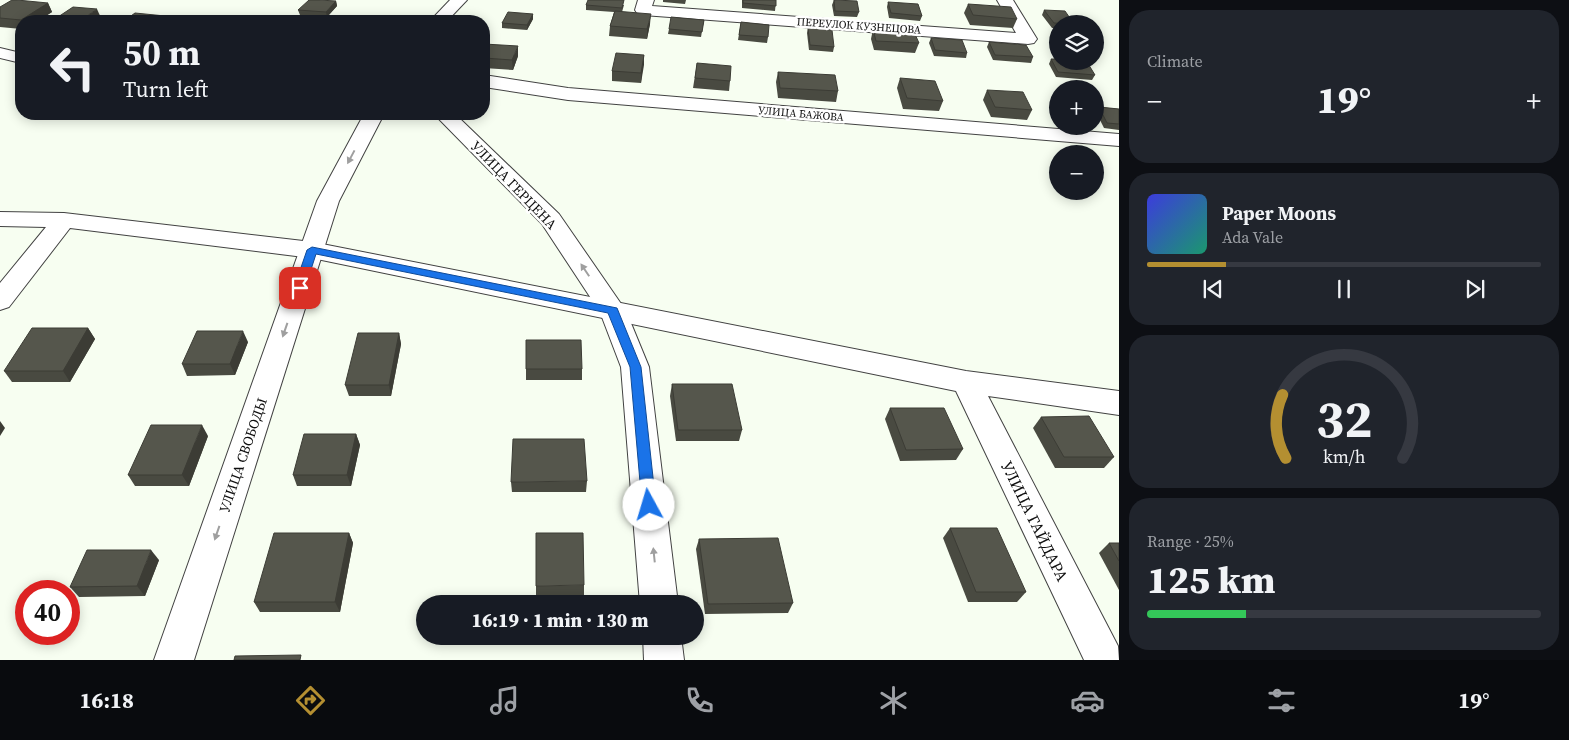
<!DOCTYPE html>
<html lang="en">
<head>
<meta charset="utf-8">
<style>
	body { margin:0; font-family:"Source Serif 4",serif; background:#20242c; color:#f1f3f6; height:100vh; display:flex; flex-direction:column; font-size:19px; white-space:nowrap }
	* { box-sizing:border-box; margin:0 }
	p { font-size:16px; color:#9ea1a6 }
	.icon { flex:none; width:28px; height:28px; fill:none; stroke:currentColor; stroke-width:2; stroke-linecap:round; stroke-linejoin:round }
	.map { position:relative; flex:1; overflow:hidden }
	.side { display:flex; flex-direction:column; gap:10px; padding:10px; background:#0d0f14; width:450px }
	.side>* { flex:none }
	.hud { position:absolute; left:15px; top:15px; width:475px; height:105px; border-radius:20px; box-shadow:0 2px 12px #0003; background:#171b24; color:#f1f3f6; overflow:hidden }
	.controls { position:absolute; left:1049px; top:15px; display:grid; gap:10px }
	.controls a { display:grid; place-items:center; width:55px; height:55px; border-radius:50%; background:#171b24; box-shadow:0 2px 12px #0003; font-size:25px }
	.speed { position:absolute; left:15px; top:580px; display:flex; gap:10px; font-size:25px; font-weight:700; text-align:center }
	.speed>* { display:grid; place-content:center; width:65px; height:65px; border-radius:50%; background:#171b24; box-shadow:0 2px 12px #0003; line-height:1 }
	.speed .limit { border:8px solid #d22; background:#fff; color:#111 }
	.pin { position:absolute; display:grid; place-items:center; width:42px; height:42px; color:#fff; margin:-21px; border-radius:10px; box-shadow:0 2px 8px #0006 }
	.me { position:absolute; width:55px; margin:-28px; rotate:354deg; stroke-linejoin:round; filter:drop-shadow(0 0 4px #0008) }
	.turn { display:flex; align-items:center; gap:18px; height:105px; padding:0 25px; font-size:22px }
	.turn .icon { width:65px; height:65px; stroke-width:2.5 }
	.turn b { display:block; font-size:35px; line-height:42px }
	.big { font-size:38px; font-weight:800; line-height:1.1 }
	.side .tile { flex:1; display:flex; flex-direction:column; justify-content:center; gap:8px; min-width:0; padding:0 18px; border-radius:20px; background:#20242c }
	.side .dial { align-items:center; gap:0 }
	.dial svg { height:130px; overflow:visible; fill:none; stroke:#363941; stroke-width:7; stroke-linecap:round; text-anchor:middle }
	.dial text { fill:#f1f3f6; stroke:none }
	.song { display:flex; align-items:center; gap:15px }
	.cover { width:60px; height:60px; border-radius:8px; background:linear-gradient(135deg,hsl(240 70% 55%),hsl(160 70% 35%)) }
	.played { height:5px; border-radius:2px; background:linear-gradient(90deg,#b48f31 20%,#363941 20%) }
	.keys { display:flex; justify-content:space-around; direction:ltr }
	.heat { display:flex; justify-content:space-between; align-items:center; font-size:28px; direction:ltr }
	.charge { height:8px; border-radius:4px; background:linear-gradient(90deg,#34c759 25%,#363941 0) }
	.trip { position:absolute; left:416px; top:595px; width:288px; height:50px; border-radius:25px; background:#171b24; box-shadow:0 2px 12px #0003; font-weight:800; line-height:50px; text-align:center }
	.tabs { display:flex; height:80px; justify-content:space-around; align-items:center; background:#090b0e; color:#9ea1a6 }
	.tabs .icon { width:35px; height:35px }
	.tabs .current { color:#b48f31 }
	.tabs b { font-size:22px; color:#f1f3f6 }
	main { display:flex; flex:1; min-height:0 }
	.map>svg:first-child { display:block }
</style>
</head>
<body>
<main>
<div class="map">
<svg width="1119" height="660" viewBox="0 0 1119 660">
	<rect width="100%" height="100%" fill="#f7fef1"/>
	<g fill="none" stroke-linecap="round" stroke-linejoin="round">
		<defs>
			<g id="minor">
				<polygon points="638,0 654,0 652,6 1016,33 997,0 1013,0 1037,39 1034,43 1028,44 643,15 637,13 635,10"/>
				<polygon points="0,48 21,53 21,63 0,58"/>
				<polygon points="484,75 568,88 1119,134 1119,146 568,100 484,87"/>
				<polygon points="0,212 64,213 312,242 966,371 1119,391 1119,415 988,396 1118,646 1119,660 1084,660 956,391 312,258 70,228 9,307 0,310 0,283 46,227 0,226"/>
			</g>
			<g id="tertiary">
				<polygon points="450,0 467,0 447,21 430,21"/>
				<polygon points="364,114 384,114 339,201 194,660 154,660 317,201"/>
				<polygon points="434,114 455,114 559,214 626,311 649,367 678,604 640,604 621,367 600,312 542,224"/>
				<polygon points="643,636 681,636 684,660 644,660"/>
			</g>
		</defs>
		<!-- minor casing -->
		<use href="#minor" stroke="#424242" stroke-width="2"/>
		<!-- tertiary casing -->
		<use href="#tertiary" stroke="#424242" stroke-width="2"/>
		<!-- minor -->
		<use href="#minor" fill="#fff" fill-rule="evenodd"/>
		<!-- tertiary -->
		<use href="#tertiary" fill="#fff" fill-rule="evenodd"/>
	</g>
	<!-- wall -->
	<g fill="#494a41">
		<polygon points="663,0 686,0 685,4 663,2"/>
		<polygon points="742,0 776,0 775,11 742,8"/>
		<polygon points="834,0 859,12 857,17 834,16 832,5"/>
		<polygon points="336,1 337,6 327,17 300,15 298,10"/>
		<polygon points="888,2 922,16 920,21 889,18 887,7"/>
		<polygon points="48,3 52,12 38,21 21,21 21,29 0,27 0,7"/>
		<polygon points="968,4 1017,19 1013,28 970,25 964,13"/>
		<polygon points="586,5 624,5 622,12 650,24 647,39 609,36 610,26 614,12 586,10"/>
		<polygon points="1044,10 1074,24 1058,24 1058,28 1052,28 1042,15"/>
		<polygon points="533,14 533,19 527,30 502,28 502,23"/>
		<polygon points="704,20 701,37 668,34 669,29"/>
		<polygon points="741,22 768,37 767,43 738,40"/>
		<polygon points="808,28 834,47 833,52 809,50 807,33"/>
		<polygon points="873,29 919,43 915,53 874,50 871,39"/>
		<polygon points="931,38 967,53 966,58 934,56 929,43"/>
		<polygon points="989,42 1033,57 1031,63 993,60 987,47"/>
		<polygon points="484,44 518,56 513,70 484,68"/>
		<polygon points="644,55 641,83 612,81 612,71"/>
		<polygon points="1051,59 1095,75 1092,80 1056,77 1049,64"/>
		<polygon points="697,63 730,81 729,91 693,88"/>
		<polygon points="778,72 838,91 836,102 778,98 776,82"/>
		<polygon points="900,78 943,101 939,111 903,109 897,88"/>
		<polygon points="987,90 1032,110 1027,120 991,117 983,100"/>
		<polygon points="1099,107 1119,109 1119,130 1104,128 1096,112"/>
		<polygon points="88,328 95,339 70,382 12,382 4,371"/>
		<polygon points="399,333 401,344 391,396 349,396 345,385"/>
		<polygon points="248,342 235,375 187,376 182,364"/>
		<rect x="526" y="369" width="56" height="11"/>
		<polygon points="672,384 742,430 739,441 676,441 670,396"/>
		<polygon points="890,408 963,449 956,460 900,461 885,419"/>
		<polygon points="1041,417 1114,457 1104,468 1055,468 1033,428"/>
		<polygon points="356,434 360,445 351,486 297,486 293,475"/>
		<polygon points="208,436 189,486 135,486 128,475"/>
		<polygon points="587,481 586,492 512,492 511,482"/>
		<polygon points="950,528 1026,592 1017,602 968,602 943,538"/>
		<polygon points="349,533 353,543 340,612 260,612 254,602"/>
		<polygon points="699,539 793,603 788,613 705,614 696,549"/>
		<polygon points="1109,543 1119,543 1119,590 1099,553"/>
		<polygon points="159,560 145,596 79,597 70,587"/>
		<polygon points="584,585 584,595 536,596 536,586"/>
	</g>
	<!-- shaded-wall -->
	<g fill="#3c3c35">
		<polygon points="336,1 337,6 327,17 326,12"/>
		<polygon points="48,3 52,12 38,21 21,21 21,20"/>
		<polygon points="97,9 101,18 97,21 80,21"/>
		<polygon points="533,14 533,19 527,30 527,25"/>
		<polygon points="651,14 650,24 647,39 647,29"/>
		<polygon points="165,16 167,21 158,21"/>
		<polygon points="518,46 518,56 513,70 512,60"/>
		<polygon points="644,55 644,65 641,83 641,73"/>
		<polygon points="88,328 95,339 70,382 63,371"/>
		<polygon points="243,331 248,342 235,375 230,364"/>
		<polygon points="399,333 401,344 391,396 389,385"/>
		<polygon points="0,421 5,428 0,436"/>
		<polygon points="202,425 208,436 189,486 182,475"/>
		<polygon points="356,434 360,445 351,486 347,475"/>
		<polygon points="349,533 353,543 340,612 335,602"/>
		<polygon points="151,550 159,560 145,596 137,586"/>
	</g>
	<!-- building -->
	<g fill="#55564c" stroke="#3c3c35">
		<polygon points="12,0 17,0 48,3 21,20 0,18 0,7"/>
		<polygon points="309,0 319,0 336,1 326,12 298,10"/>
		<polygon points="588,0 624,0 622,8 586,5"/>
		<polygon points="743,0 776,0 776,6 743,3"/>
		<polygon points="834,0 857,1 859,12 835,11"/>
		<polygon points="888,2 918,4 922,16 891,13"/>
		<polygon points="968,4 1011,7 1017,19 973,15"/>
		<polygon points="73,7 97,9 80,21 52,21"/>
		<polygon points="1044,10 1065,11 1074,24 1054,23"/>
		<polygon points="615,11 651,14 647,29 610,26"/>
		<polygon points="508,12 533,14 527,25 502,23"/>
		<polygon points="135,13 165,16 158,21 124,21"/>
		<polygon points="671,17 704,20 702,32 669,29"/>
		<polygon points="741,22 769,25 768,37 739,35"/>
		<polygon points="808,28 832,30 834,47 810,45"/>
		<polygon points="873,29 914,32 919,43 876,41"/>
		<polygon points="931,38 962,40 967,53 935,50"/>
		<polygon points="989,42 1026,45 1033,57 995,55"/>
		<polygon points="484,44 518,46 512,60 484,58"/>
		<polygon points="616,53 644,55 641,73 612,71"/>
		<polygon points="1051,59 1058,59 1058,61 1087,62 1095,75 1058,72"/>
		<polygon points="697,63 731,66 730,81 695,78"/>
		<polygon points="778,72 835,75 838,91 780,88"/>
		<polygon points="900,78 935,81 943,101 907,98"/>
		<polygon points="987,90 1023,92 1032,110 995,107"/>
		<polygon points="1099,107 1119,109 1119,124 1107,123"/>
		<polygon points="32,328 88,328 63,371 4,371"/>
		<polygon points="197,331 243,331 230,364 182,364"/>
		<polygon points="358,333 399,333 389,385 345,385"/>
		<polygon points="526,340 581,340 582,369 526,369"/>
		<polygon points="672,384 732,384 742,430 678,430"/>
		<polygon points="890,408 944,408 963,449 906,450"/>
		<polygon points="1089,416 1114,457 1064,457 1041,417"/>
		<polygon points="151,425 202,425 182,475 128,475"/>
		<polygon points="304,434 356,434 347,475 293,475"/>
		<polygon points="513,439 584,439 587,481 511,482"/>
		<polygon points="950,528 997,528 1026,592 976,592"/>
		<polygon points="274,533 349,533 335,602 254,602"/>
		<polygon points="536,533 583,533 584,585 536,586"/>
		<polygon points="778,538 793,603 708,604 699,539"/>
		<polygon points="1109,543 1119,543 1119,561"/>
		<polygon points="87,550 151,550 137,586 70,587"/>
		<polygon points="301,655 300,660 234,660 235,656"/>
	</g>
	<!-- one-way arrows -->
	<defs><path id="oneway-solid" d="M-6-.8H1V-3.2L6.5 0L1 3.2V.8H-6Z" transform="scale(1.25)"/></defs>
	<g fill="#9f9f9f">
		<use href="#oneway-solid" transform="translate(351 157) rotate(118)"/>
		<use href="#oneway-solid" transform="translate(585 270) rotate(-124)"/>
		<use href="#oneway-solid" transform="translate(285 330) rotate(109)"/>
		<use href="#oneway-solid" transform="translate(217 533) rotate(109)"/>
		<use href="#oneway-solid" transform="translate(654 555) rotate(-96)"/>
	</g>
	<!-- route -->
	<polygon fill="#1a73e8" stroke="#114b97" points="312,247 617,308 641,367 656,505 654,509 649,511 644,509 642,505 630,367 608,313 316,254 305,288 300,291 296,290 294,288 307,250"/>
	<g text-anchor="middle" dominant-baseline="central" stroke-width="5" stroke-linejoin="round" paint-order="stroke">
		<!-- far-street labels -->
		<g font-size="11" fill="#0f0f0f" stroke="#fff">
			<text transform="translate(859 26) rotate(4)">ПЕРЕУЛОК КУЗНЕЦОВА</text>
			<text transform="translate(801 114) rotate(5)">УЛИЦА БАЖОВА</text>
		</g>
		<!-- street labels -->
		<g font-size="14" fill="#0f0f0f" stroke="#fff">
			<text transform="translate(514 185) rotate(46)">УЛИЦА ГЕРЦЕНА</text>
			<text transform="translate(243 455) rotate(-71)">УЛИЦА СВОБОДЫ</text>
		</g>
		<!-- near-street labels -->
		<g font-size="16" fill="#0f0f0f" stroke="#fff">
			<text transform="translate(1035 521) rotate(64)">УЛИЦА ГАЙДАРА</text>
		</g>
	</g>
</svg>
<div class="controls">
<a><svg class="icon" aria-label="layers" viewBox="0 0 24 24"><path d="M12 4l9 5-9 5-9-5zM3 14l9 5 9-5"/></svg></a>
<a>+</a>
<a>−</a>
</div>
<div class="speed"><div class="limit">40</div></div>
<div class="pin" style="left:300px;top:288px;background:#d93025"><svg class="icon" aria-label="arrive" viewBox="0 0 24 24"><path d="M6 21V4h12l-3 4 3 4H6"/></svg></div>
<svg class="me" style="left:649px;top:505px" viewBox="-20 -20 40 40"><circle r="19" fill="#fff"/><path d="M0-13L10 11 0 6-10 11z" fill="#1a73e8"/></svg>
<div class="trip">16:19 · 1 min · 130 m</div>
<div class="hud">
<div class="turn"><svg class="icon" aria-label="left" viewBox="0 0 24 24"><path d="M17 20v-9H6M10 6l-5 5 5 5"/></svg><div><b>50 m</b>Turn left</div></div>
</div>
</div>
<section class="side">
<div class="tile"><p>Climate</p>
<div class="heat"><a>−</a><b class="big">19°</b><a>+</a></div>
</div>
<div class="tile">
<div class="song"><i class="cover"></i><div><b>Paper Moons</b><p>Ada Vale</p></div></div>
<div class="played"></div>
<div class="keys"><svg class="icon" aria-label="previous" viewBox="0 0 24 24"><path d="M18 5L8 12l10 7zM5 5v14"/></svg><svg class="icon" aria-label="pause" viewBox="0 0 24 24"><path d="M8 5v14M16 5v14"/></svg><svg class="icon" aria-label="next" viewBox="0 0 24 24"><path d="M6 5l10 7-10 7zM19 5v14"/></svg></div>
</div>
<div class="tile dial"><svg viewBox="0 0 100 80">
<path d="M14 69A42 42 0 1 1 86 69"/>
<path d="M14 69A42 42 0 0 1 12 30" stroke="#b48f31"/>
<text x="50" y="56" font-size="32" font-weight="700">32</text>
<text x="50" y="72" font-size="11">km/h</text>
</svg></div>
<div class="tile"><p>Range · 25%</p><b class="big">125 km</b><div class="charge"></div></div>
</section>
</main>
<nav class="tabs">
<b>16:18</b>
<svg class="icon current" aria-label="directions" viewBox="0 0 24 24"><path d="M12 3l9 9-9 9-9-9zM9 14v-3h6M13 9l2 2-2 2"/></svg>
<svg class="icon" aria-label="music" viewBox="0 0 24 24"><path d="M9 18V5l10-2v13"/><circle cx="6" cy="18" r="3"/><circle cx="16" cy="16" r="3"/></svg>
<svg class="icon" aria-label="phone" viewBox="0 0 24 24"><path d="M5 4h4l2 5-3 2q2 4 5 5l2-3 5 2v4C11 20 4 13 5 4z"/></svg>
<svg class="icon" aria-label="climate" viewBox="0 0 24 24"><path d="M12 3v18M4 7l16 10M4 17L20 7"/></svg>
<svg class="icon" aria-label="car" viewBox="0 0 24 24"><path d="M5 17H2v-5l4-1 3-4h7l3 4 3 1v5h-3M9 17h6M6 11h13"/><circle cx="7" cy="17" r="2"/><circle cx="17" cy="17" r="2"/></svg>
<svg class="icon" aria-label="filters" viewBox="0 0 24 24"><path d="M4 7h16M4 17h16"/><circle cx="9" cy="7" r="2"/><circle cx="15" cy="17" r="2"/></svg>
<b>19°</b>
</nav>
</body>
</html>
